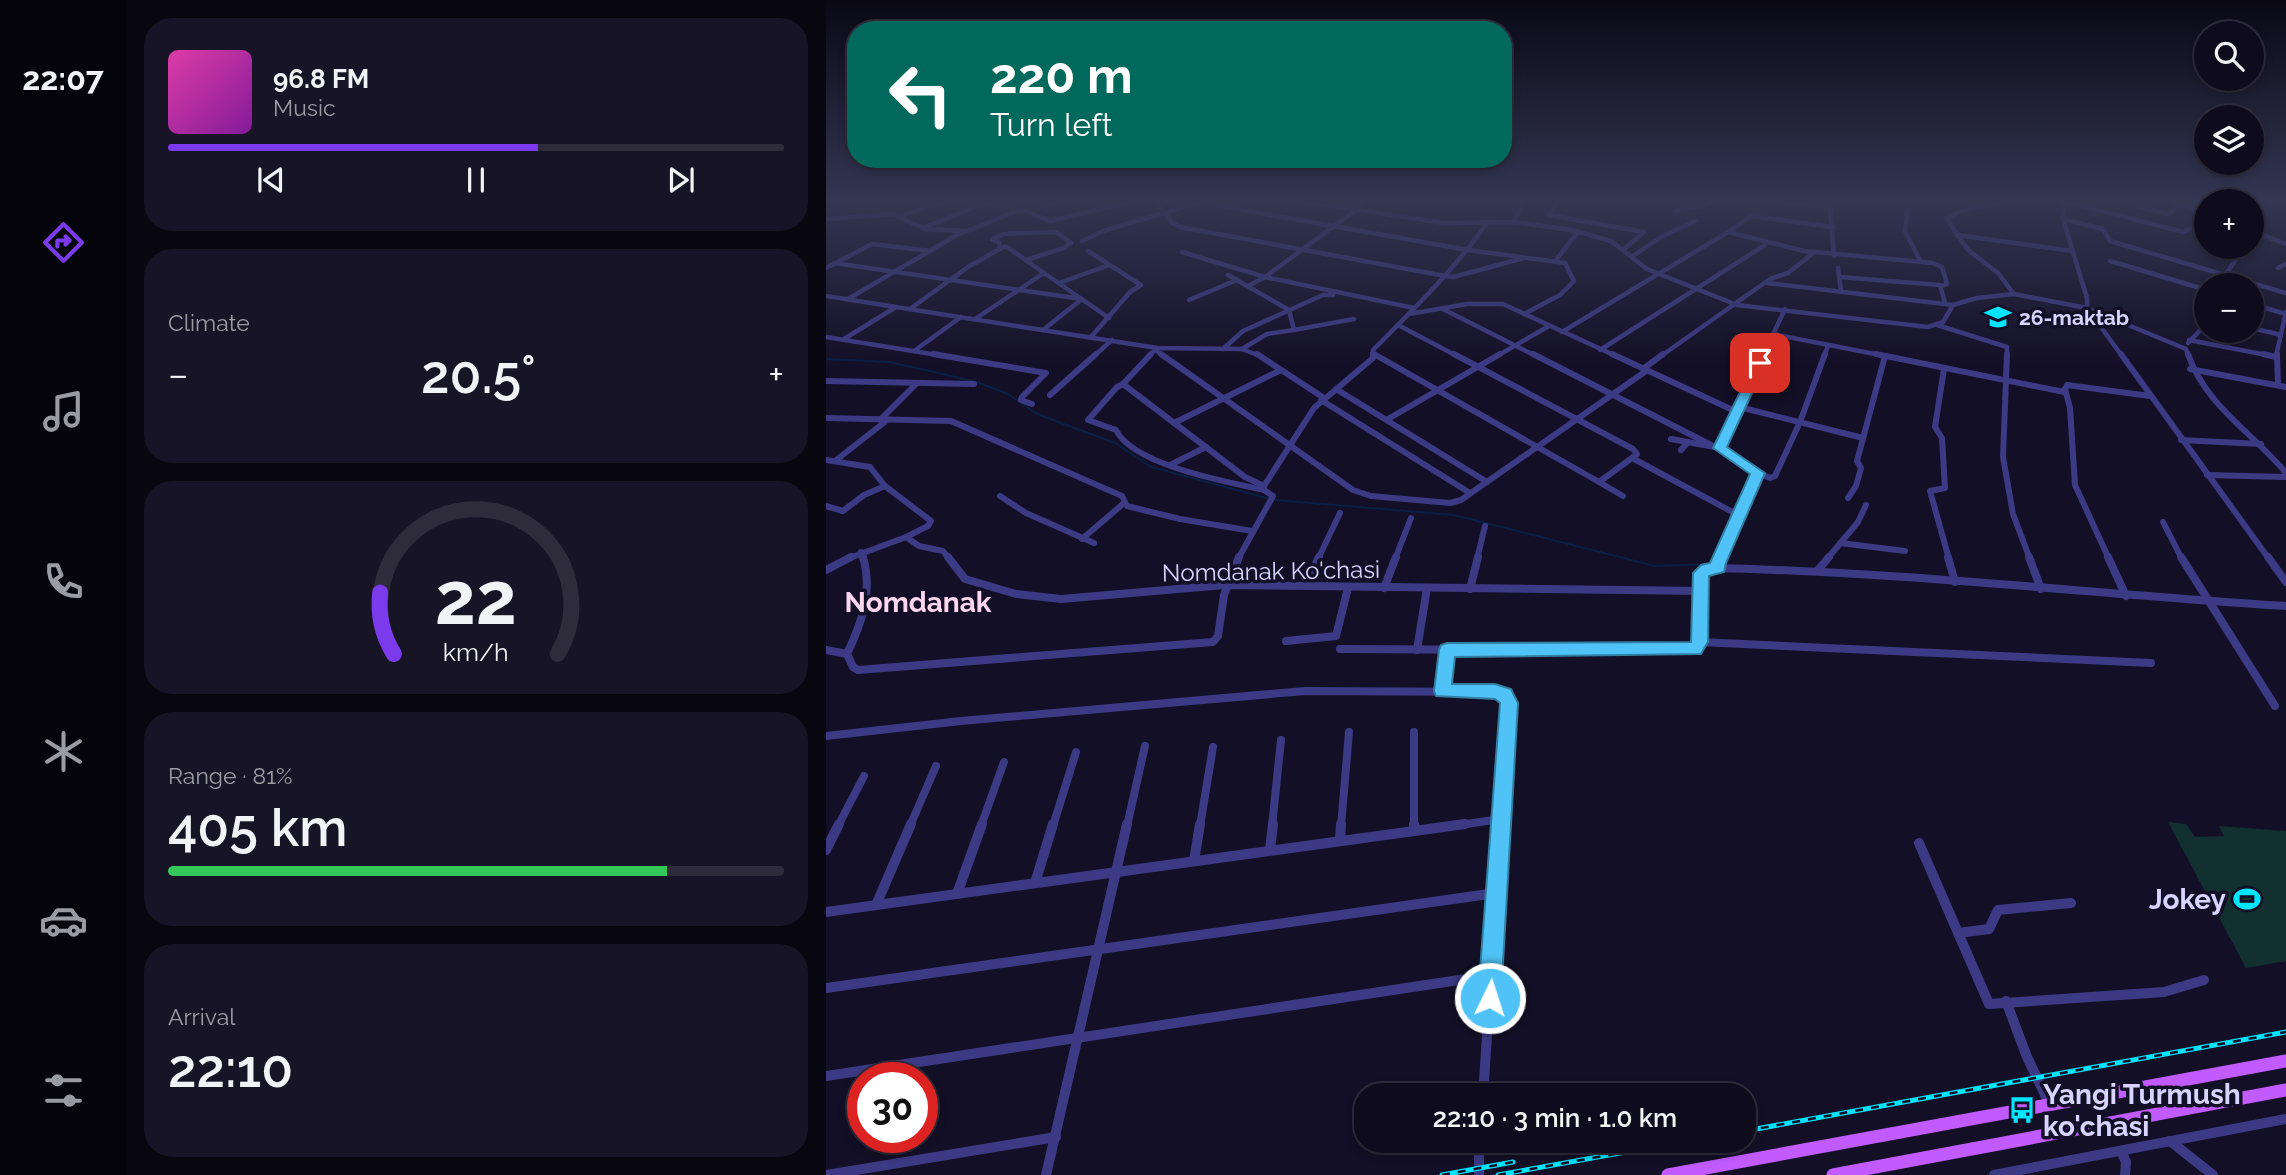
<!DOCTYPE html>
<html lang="en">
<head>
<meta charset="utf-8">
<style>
	body { margin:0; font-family:Raleway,sans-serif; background:#171425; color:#f1f3f6; height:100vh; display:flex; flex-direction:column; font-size:26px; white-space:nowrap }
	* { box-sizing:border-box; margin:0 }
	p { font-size:23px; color:#9b9ba3 }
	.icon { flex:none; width:38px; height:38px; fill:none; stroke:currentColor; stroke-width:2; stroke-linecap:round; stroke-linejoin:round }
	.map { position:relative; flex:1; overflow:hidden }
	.details { display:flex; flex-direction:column; gap:18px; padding:18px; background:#08060f; width:700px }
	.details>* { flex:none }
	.top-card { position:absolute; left:21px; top:21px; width:665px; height:147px; border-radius:28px; box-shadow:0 4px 10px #0003,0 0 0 2px #2e2b3b; background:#00695c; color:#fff; overflow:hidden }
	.fabs { position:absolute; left:1368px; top:21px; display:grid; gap:14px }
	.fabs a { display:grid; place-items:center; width:70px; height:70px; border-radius:50%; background:#0e0b1c; box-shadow:0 4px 10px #0003,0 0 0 2px #2e2b3b; font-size:35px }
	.speed { position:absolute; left:21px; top:1062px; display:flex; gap:14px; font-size:35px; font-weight:700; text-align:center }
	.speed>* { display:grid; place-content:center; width:91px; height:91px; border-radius:50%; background:#0e0b1c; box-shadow:0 4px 10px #0003,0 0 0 2px #2e2b3b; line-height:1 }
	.speed .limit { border:10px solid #d22; background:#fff; color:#111 }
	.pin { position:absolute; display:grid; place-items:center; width:60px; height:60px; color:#fff; margin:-30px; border-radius:14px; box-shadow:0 4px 10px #0006 }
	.me { position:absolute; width:77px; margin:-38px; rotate:4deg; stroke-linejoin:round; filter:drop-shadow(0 0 5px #0008) }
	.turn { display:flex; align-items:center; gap:24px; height:147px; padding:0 28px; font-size:32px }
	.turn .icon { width:91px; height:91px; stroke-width:2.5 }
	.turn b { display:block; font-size:49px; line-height:60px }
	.big { font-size:52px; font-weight:600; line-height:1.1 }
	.details .card { flex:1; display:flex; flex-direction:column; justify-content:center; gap:10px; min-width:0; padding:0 24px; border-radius:28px; background:#171425 }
	.details .dial { align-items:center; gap:0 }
	.dial svg { height:182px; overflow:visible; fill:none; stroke:#2e2b3b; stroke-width:7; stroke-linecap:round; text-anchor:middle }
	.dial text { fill:#f1f3f6; stroke:none }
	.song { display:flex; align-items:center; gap:21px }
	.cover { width:84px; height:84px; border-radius:10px; background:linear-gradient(135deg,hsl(320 70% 55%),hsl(290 70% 35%)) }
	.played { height:7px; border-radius:4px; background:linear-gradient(90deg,#7c3aed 60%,#2e2b3b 60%) }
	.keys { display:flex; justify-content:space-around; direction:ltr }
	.heat { display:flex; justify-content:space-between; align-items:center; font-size:38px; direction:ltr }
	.charge { height:10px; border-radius:5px; background:linear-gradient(90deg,#34c759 81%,#2e2b3b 0) }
	.trip { position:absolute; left:528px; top:1083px; width:402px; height:70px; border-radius:28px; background:#0e0b1c; box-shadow:0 4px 10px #0003,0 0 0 2px #2e2b3b; font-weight:600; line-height:70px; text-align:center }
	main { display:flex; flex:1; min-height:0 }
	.tab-bar { display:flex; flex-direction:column; width:126px; justify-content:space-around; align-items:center; background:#06040b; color:#9b9ba3 }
	.tab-bar .icon { width:49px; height:49px }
	.tab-bar .active { color:#7c3aed }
	.tab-bar b { font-size:32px; color:#f1f3f6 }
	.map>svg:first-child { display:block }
</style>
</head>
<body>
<main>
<nav class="tab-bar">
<b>22:07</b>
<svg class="icon active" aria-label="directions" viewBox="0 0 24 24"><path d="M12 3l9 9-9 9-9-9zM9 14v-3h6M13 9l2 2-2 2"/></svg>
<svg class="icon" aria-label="music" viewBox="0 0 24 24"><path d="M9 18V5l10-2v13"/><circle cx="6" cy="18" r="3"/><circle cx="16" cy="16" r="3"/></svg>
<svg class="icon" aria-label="phone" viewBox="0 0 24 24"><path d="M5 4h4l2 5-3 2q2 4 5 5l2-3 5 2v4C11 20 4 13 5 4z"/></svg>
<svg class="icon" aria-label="climate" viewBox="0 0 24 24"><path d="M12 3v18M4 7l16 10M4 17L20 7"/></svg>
<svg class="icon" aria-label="car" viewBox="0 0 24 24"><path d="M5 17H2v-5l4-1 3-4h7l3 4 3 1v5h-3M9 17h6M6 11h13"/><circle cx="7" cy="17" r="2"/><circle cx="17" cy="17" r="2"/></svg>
<svg class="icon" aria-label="filters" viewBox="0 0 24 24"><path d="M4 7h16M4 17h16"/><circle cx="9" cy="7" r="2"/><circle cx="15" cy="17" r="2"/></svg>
</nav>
<section class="details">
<div class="card">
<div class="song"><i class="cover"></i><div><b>96.8 FM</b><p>Music</p></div></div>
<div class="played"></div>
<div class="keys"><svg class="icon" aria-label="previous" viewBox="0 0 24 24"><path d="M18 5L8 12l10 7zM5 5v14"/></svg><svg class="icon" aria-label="pause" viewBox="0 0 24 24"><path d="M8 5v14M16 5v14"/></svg><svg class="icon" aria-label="next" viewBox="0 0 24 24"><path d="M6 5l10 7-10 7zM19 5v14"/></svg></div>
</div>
<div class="card"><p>Climate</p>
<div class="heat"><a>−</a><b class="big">20.5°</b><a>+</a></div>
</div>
<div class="card dial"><svg viewBox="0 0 100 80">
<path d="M14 69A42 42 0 1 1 86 69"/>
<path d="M14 69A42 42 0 0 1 8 42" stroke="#7c3aed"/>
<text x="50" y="56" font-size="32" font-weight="700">22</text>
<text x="50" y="72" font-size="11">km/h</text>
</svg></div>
<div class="card"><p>Range · 81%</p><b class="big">405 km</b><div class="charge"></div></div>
<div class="card"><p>Arrival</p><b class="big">22:10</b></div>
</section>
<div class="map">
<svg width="1460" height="1175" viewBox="0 0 1460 1175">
	<rect width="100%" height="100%" fill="#130f26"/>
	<!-- green -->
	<polygon fill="#12302f" points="1342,822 1360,824 1369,837 1398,836 1393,826 1460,831 1460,961 1420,968"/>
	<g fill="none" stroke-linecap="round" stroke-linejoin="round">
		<!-- stream -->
		<g stroke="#0a1f44" stroke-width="2">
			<polyline points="0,359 64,362 151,382 182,394 211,414 289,443 325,467 444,499"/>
			<polyline points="449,500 628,515 829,566 885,564"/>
		</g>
		<!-- minor-far3 -->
		<g stroke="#3d3a85" stroke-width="4.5">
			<polyline points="152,201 197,210 224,221 309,201"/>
			<polyline points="330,201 346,223 354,227 619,276 627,277 698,258"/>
			<polyline points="388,201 394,206 642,250 739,263 748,281 734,295 698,314"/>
			<polyline points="475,201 618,223 688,222 746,230 785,241 821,269 911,305 1102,327 1117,322 1127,305 1151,298 1188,294 1261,308 1360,349 1362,356"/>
			<polyline points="632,201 639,201"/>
			<polyline points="733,201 723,215 818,232 798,249"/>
			<polyline points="956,201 1004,207 1008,256"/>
			<polyline points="1177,201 1134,211 1121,219 1142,250 1172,273 1188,294"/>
			<polyline points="1237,201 1237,219 1261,298 1261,308 1296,356"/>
			<polyline points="1237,201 1357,232 1381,222"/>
			<polyline points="1346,201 1381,215"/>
			<polyline points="214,206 235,201"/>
			<polyline points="1312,207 1343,214 1357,201"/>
			<polyline points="1082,210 1079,231 1095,262"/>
			<polyline points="849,211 880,205 886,201"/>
			<polyline points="73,217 117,201"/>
			<polyline points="0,219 67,214 97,228 164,201"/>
			<polyline points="1237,219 1277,229 1284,241 1460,293"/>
			<polyline points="688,222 698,201"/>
			<polyline points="1007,227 925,216 902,232 978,251 1107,263 1116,267 1121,284 1116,286"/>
			<polyline points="98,229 138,231"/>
			<polyline points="1426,231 1460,244"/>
			<polyline points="1131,235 1246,251"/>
			<polyline points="256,241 277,231 378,201"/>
			<polyline points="1426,242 1439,236"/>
			<polyline points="174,248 173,243 166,239 178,234 230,232 245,243 238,248 200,260"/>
			<polyline points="262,251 315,285 304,292 265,337"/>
			<polyline points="356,252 439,277 588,308"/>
			<polyline points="1406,253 1417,247"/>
			<polyline points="807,256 835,237 869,221"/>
			<polyline points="730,260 752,232"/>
			<polyline points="1284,261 1381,290"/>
			<polyline points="8,263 256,299 217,330"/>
			<polyline points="0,268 46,244 104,251"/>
			<polyline points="1012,268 1015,291"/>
			<polyline points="1452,268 1460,264"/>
			<polyline points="218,273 283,318"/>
			<polyline points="402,275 463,310 468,330 528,319"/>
			<polyline points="1013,277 1114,285 1119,303"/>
			<polyline points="233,283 283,265"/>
			<polyline points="941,283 1127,305"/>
			<polyline points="1393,285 1412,256"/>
			<polyline points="422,286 439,277 542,201"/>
			<polyline points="0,296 331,348 416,349 434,356"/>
			<polyline points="22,299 131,235 191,211"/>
			<polyline points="363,300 411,280"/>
			<polyline points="1426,304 1460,314"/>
			<polyline points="84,309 142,267 177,247 181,247 218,273 149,319"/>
			<polyline points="617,309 710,356"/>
			<polyline points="583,314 641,304 677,304 790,356"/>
			<polyline points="572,325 631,356"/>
			<polyline points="1111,325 1181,347 1181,356"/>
			<polyline points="1426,328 1455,335"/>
			<polyline points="736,332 902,232"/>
			<polyline points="947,334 1059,356"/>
			<polyline points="0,337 118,356"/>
			<polyline points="18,339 70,307"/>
			<polyline points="1363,340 1446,356"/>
			<polyline points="1362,343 1381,323"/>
			<polyline points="397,349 417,331 497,295 507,295"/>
			<polyline points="416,349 441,334 468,330"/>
			<polyline points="329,350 338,356"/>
			<polyline points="774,350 939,245"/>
			<polyline points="88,351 135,317"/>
			<polyline points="547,354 551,356"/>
			<polyline points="268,356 286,340"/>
			<polyline points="323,356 331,348"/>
			<path d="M547,356V350C588,309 628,270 661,223"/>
			<polyline points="671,356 723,326"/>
			<polyline points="835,356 944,279 962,273 986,254"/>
			<polyline points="937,356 959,309"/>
			<polyline points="998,356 1002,346"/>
			<polyline points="1450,356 1460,312"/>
		</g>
		<!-- minor-far2 -->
		<g stroke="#3d3a85" stroke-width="6">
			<polyline points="107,354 220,373 196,397 195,400 206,404"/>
			<polyline points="325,354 297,384 419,477 438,486"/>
			<polyline points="335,354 527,490 545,496 624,503 635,500 820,371"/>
			<polyline points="431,354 498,398"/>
			<polyline points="548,354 773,482 806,458"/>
			<polyline points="628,354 807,449 811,454 806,458 912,515"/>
			<polyline points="707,354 889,447"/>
			<polyline points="786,354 911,412"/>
			<polyline points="1050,354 1238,392 1241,385 1324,396"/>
			<polyline points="1181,354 1177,457 1187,514 1204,559"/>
			<polyline points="1295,354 1443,559"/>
			<path d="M1362,354C1379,405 1427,433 1460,473"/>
			<polyline points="1437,354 1450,357"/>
			<polyline points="1451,354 1452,385"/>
			<polyline points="817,369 837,354"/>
			<polyline points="1118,369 1109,427 1116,438 1119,488 1104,491 1123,559"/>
			<polyline points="1364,369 1460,387"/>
			<polyline points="0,381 148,384"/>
			<path d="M297,384L291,387L262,420L290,430C307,465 401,482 438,490"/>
			<polyline points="510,389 661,482"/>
			<polyline points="1239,389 1244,408 1249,485 1283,559"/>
			<polyline points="224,395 270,354"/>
			<polyline points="495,400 644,493"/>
			<polyline points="913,407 1037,438"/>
			<polyline points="0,418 125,421 296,496 301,506 354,519 426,531"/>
			<polyline points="562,419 674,354"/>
			<polyline points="54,420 91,383"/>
			<polyline points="348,423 455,370"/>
			<polyline points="845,439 894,448 938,354"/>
			<polyline points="1355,440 1435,444"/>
			<polyline points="855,450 862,442"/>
			<polyline points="0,460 44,467 59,486 105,521 102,526 80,537"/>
			<polyline points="9,461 60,421"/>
			<polyline points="344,465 380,447"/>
			<polyline points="932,473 944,478 949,476 974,422 999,354"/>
			<polyline points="1381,475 1460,477"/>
			<polyline points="773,482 797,496"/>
			<polyline points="174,496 200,513 268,543"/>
			<polyline points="1022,498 1030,486 1035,468 1031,461 1059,356"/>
			<polyline points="0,506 17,511 38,495 59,486"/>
			<polyline points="1337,522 1356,559"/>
			<polyline points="256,539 298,503"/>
			<polyline points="1014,543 1079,551"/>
			<polyline points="35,552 37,559"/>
			<polyline points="21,559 80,537 93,546 117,551 123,559"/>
			<polyline points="412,559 447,496 438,490 438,486 488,408 547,358 547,354"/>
			<polyline points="492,559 514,513"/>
			<polyline points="569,559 585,518"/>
			<polyline points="651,559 659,526"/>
			<polyline points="894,559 932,473 894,448"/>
			<polyline points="1001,559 1032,522 1040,505"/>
		</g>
		<!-- minor-far1 -->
		<g stroke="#3d3a85" stroke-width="8">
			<path d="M37,557C47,592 36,622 21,654L27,667L32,670L387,642L392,636L398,595L413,557"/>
			<polyline points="122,557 139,579 190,594 235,599 399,585 876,591"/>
			<polyline points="1122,557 1129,582"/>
			<polyline points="1203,557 1215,589"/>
			<polyline points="1282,557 1300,596"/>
			<polyline points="1355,557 1449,706"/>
			<polyline points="1442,557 1460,582"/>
			<polyline points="893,568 894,557"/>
			<polyline points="0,570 25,557"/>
			<polyline points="992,570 1003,557"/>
			<polyline points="480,585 493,557"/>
			<polyline points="558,588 570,557"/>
			<polyline points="644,589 652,557"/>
			<polyline points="460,641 510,636 522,588"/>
			<polyline points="874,642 1325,663"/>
			<path d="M514,649L865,651L874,642L875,573L886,568C1078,572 1269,594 1460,606"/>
			<polyline points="0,650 21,654"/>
			<polyline points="591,650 601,588"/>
			<polyline points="617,691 621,650"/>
			<polyline points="588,732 588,826"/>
			<polyline points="0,736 135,721 479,691 669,692 679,695 683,703 675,826"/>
			<polyline points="12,826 38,776"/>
			<polyline points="84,826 110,766"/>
			<polyline points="155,826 178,762"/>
			<polyline points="227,826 250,752"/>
			<polyline points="301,826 319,746"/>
			<polyline points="374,826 387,747"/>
			<polyline points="446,826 455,740"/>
			<polyline points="515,826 523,732"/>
			<polyline points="626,826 675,819"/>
		</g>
		<!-- minor -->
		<g stroke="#3d3a85" stroke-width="10">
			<polyline points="588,824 588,830"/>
			<polyline points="514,840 515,824"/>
			<polyline points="1093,843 1163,1004 1338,992 1378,980"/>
			<polyline points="0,850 13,824"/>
			<polyline points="444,850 447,824"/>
			<polyline points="368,861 374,824"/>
			<polyline points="209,883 227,824"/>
			<polyline points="131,894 156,824"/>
			<polyline points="50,905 85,824"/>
			<polyline points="0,912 639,824"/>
			<polyline points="1132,933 1163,929 1172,910 1245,903"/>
			<polyline points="0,988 670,893"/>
			<polyline points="1180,1001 1201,1057 1224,1105"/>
			<polyline points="0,1076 666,975"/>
			<polyline points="657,1096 675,824"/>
			<polyline points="653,1141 653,1175"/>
			<polyline points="1344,1141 1387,1175"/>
			<polyline points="1295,1151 1300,1162 1299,1175"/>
			<polyline points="0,1175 230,1137"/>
			<polyline points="220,1175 301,824"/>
			<polyline points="1168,1175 1460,1119"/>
		</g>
		<!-- major -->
		<g stroke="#c25bff" stroke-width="13">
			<polyline points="842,1175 1460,1061"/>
			<polyline points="1007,1175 1460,1090"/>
		</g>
		<defs>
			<g id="rail">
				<polyline points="919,1131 1460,1032"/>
				<polyline points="616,1175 687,1162"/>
				<polyline points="672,1175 861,1141"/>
			</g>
		</defs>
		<!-- rail casing -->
		<use href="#rail" stroke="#00e5ff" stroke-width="5"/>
		<!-- rail -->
		<use href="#rail" stroke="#130f26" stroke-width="2.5" stroke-dasharray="8" stroke-linecap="butt"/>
	</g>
	<!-- sky -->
	<linearGradient id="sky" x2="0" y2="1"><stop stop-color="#0a0815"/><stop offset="0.55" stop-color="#333752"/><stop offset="1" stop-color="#333752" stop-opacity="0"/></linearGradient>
	<rect width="1460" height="365" fill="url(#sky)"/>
	<!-- route -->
	<polygon fill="#4fc3f7" stroke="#337fa1" stroke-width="2" points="929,361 940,363 901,447 939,473 900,563 898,572 883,576 882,642 875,654 629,657 626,684 669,684 685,689 692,703 675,998 672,1006 664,1010 656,1006 652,998 674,703 669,699 610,696 608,691 613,650 615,645 621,643 865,642 867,573 875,565 884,563 924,474 887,448"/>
	<!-- icons -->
	<defs>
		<symbol id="school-bare" viewBox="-9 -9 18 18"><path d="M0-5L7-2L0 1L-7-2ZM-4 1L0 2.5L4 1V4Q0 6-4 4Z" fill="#00e5ff" stroke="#130f26" stroke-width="2.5" paint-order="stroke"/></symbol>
		<symbol id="stadium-bare" viewBox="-9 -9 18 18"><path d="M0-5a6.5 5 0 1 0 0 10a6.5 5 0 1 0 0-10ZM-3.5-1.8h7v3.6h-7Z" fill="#00e5ff" stroke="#130f26" stroke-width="2.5" paint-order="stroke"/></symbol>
		<symbol id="bus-bare" viewBox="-9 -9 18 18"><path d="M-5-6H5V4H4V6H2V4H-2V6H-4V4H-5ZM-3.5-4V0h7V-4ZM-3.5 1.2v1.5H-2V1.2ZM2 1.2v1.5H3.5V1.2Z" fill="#00e5ff" stroke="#130f26" stroke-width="2.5" paint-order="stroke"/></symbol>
	</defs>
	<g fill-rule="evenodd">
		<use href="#school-bare" x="1153" y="298" width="38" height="38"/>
		<use href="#stadium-bare" x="1402" y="880" width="38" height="38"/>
		<use href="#bus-bare" x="1177" y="1091" width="38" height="38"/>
	</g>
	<g text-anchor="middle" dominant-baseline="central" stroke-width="7" stroke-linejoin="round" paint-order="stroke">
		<!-- far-poi labels -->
		<g font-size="21" font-weight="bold" fill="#d9d4ff" stroke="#130f26" text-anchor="start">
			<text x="1193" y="317">26-maktab</text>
		</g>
		<!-- street labels -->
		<g font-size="24" fill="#d9d4ff" stroke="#130f26">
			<text transform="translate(445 571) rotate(-1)">Nomdanak Ko'chasi</text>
		</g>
		<!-- quarter labels -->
		<g font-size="28" font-weight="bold" fill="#ffd6f0" stroke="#130f26">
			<text x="92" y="602">Nomdanak</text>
		</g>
		<!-- near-poi labels -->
		<g font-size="28" font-weight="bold" fill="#d9d4ff" stroke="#130f26" text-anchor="end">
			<text x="1400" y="899">Jokey</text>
			<text x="1217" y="1094" text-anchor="start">Yangi Turmush<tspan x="1217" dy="32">ko'chasi</tspan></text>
		</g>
	</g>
</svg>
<div class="fabs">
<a><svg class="icon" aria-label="search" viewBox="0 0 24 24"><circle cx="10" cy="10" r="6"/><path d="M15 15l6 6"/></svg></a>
<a><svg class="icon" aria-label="layers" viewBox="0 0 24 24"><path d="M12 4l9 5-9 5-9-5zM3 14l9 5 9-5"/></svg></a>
<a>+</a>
<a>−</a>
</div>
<div class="speed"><div class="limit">30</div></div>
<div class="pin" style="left:934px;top:363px;background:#d93025"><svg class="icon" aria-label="arrive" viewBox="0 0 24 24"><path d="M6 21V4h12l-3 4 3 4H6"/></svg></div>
<svg class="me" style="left:664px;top:998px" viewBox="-20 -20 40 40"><circle r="17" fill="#4fc3f7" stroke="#fff" stroke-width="3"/><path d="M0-11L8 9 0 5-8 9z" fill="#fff"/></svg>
<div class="trip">22:10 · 3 min · 1.0 km</div>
<div class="top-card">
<div class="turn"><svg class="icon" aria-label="left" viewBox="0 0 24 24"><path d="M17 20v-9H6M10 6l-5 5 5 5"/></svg><div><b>220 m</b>Turn left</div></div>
</div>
</div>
</main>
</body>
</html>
